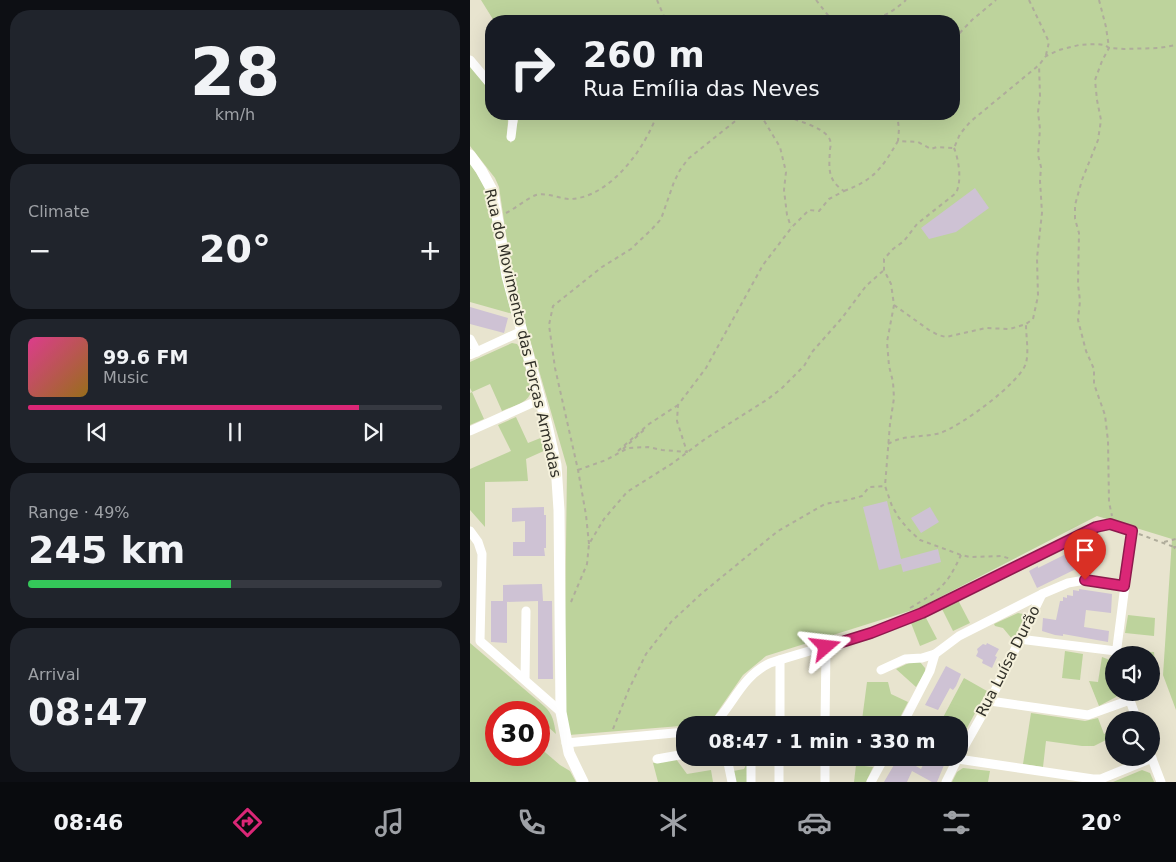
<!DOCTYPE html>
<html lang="en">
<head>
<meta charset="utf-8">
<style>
	body { margin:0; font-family:"DejaVu Sans",sans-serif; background:#20242c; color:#f1f3f6; height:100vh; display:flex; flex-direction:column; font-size:19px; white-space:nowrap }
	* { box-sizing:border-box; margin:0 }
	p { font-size:16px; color:#9ea1a6 }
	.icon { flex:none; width:28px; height:28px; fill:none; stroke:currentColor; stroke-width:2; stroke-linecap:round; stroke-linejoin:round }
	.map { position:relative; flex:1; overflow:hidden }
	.drawer { display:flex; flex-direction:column; gap:10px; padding:10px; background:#0d0f14; width:470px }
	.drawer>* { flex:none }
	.guide { position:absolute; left:15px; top:15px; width:475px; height:105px; border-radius:20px; box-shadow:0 5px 20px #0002; background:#171b24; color:#f1f3f6; overflow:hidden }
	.buttons { position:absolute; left:635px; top:646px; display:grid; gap:10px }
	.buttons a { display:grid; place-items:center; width:55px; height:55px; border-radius:50%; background:#171b24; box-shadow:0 5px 20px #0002; font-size:25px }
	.speed { position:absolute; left:15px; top:701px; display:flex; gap:10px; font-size:25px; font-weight:700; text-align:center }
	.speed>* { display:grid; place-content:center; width:65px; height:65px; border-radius:50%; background:#171b24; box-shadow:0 5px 20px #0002; line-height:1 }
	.speed .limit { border:8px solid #d22; background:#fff; color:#111 }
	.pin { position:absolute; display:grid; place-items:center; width:42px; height:42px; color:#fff; margin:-51px -21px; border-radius:50% 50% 50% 0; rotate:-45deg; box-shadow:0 0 5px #0007 }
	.pin .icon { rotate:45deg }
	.me { position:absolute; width:55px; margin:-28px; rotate:73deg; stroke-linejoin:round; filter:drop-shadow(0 0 4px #0008) }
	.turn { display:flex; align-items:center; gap:18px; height:105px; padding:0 15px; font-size:22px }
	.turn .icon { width:65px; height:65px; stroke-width:2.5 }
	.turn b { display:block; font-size:35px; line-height:42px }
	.big { font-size:38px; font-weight:800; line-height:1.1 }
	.drawer .card { flex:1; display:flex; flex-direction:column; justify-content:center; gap:8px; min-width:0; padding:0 18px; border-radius:20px; background:#20242c }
	.drawer .dial { align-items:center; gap:0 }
	.dial b { font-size:65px; line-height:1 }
	.song { display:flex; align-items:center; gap:15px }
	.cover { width:60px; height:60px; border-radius:8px; background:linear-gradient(135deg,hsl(330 70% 55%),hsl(40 70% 35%)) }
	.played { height:5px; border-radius:2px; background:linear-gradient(90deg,#db2777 80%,#363941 80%) }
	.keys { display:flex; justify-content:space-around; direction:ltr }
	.heat { display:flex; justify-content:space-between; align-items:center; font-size:28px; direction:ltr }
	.charge { height:8px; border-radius:4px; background:linear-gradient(90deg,#34c759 49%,#363941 0) }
	.trip { position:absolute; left:206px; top:716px; width:292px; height:50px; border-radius:20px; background:#171b24; box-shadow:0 5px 20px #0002; font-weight:800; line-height:50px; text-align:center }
	.tab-bar { display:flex; height:80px; justify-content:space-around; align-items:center; background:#090b0e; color:#9ea1a6 }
	.tab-bar .icon { width:35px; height:35px }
	.tab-bar .selected { color:#db2777 }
	.tab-bar b { font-size:22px; color:#f1f3f6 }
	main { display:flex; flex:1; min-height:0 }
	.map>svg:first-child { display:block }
</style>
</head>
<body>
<main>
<section class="drawer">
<div class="card dial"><b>28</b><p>km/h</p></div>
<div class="card"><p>Climate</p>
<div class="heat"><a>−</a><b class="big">20°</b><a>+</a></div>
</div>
<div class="card">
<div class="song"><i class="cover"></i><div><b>99.6 FM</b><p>Music</p></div></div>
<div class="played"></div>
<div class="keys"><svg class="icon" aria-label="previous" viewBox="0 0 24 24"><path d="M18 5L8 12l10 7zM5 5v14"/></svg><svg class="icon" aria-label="pause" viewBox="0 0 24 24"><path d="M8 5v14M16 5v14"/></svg><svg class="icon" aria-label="next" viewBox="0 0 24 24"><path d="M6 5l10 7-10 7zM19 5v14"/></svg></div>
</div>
<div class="card"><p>Range · 49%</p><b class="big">245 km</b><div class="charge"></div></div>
<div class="card"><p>Arrival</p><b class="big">08:47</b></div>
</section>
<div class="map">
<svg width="706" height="782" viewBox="0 0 706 782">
	<rect width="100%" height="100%" fill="#e8e4cf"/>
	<!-- green -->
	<g fill="#bdd39c">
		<path d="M11,0H706V710L693,675L702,539L627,516L449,608L296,656L273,675L244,717L235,724L99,735L94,703L97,467L43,281L29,187L25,178L0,146V66L21,92V114H37C40,123 34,135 41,143L50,114H484V21H24Z"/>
		<polygon points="0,163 15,187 20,199 43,314 0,302"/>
		<path d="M42,343L47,344L51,350L61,391C59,403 43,406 32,411L20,384L2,392L14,419L0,425V393L2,392L0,388V362Z"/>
		<polygon points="46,417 58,443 73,437 76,450 56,459 58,481 15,482 15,527 0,510 0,469 41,451 28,425"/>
		<polygon points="488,600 500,623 483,631 472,609"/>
		<polygon points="548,613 553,614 554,620 543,640 533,628 525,626 524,624"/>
		<polygon points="658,615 685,618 684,636 655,633"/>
		<polygon points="455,616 467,639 450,646 441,623"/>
		<path d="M0,643L74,706C83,714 84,722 86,734L69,719V712H26V755H69V747L90,765L100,771L106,782H0Z"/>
		<polygon points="595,651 613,654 610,680 592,678"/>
		<polygon points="653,651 684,652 687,681 681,683 681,655 653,655"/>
		<polygon points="632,657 640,660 644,675 644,692 649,693 646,697 629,706 619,681 628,682"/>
		<polygon points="441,662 450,662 455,668 455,672 446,687 426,669"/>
		<polygon points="494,678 517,691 491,739 490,738 490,725 469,725"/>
		<polygon points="397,682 418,682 421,694 438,702 426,725 401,725 392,720"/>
		<polygon points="561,713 615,721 628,718 634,734 644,730 644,748 640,750 636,740 624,746 612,746 576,741 573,767 553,764"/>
		<polygon points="206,759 217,774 241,770 243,782 188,782 183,763"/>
		<polygon points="279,759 280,782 265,782 263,771 274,769"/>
		<polygon points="386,765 403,767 396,782 384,782"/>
		<polygon points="493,768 520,771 518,782 482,782 487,772"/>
		<polygon points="672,770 680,773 684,782 643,782"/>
	</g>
	<!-- building -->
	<g fill="#cec2d4">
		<polygon points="505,188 519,208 486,232 459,239 451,228"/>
		<polygon points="0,307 38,318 34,333 0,324"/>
		<polygon points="417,501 431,559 468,549 471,562 433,572 431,564 409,570 393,507"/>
		<polygon points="74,507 74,515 76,515 76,548 74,548 75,556 43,556 43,542 55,542 55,521 42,522 42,508"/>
		<polygon points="460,507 469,522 451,533 441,518"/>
		<polygon points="598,553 606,569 567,588 559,571 568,566 568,568"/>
		<polygon points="72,584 73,601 82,601 83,679 68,679 68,601 35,602 37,602 37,643 21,642 21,601 33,601 33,585"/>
		<polygon points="609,589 642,594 641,613 616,610 614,627 639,631 638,642 593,634 593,636 585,635 572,631 573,618 586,620 590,601 593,601 593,597 597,598 597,595 603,596 603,590 609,591"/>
		<polygon points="517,643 529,649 525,656 527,657 522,668 512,663 513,660 506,656 508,652 507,649 513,644 516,645"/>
		<polygon points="476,666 491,674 486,686 483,690 480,688 468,710 455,705"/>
		<polygon points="258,717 270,725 251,725"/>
		<polygon points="428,758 432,758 451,769 453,765 455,766 459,758 477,758 467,782 462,782 442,771 437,782 414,782"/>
	</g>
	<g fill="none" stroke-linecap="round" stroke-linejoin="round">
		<!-- path -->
		<g stroke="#afac9b" stroke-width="2" stroke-dasharray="4 4" stroke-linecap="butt">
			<polyline points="187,0 196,21"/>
			<polyline points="346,0 361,19"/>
			<polyline points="559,0 579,42 576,55"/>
			<polyline points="629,0 636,27 639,48 632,61 625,80 627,100 631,120 628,140 612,180 605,205 605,219 609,233 608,284 610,301 608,320 616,351 624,369 624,384 635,415 638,441 639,502 642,516"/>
			<path d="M351,21C369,17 395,22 410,17C419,14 428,7 436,0"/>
			<polyline points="484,39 502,20 526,0"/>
			<polyline points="290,114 310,147 316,172 314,190 317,215 321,227"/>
			<polyline points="427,114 429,129 428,141"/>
			<path d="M484,148C489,160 492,181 486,193L447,224L434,241L423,249L414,259V270L421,284L424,305L417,342L419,366L423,382L424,398L420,424L415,486L422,506L429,518L438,529L450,540L491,555L500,557L531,556L541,559"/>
			<path d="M374,191C404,180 412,168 428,141L448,142L461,149L467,147L484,148L490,134L500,122L569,65L576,56L589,50L609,45L627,44L635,45L639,48L654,49L689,48L706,45"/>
			<path d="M36,213C46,208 56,199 66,195C77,192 90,199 100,199C140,198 176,147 187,114"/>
			<polyline points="424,305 459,330 468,335 476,337 516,328 540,329 556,324 563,319 568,296 567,258 572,213 570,181 571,167 568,155 570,129 568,112 570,96 569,65"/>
			<path d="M418,444C434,434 453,438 470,433C490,427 551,382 556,363C559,351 556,337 556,324"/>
			<polyline points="153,449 175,429"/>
			<polyline points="148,451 179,424 208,405"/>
			<path d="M108,470L136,460L158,448L178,447L192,450L217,452L207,421L208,405L236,368L293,265L322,227L339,210L349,211L359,199L374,191C357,180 359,168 360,149C361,145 361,141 359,138C351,125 326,122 314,114"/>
			<polyline points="669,534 704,547"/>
			<polyline points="694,542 706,539"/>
			<polyline points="119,544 116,515 108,470 85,368 79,325 83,306 132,267 161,249 182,229 191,219 204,182 210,170 218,159 274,114"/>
			<polyline points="706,547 704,547 706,550"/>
			<polyline points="101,602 117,564 119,544 134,519 157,492 203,463 235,439 298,399 312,388 334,366 342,352 372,318 396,286 414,270"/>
			<path d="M440,608C470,590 476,587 491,555"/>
			<polyline points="143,729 159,689 176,654 201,622 231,594 308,531 355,504 378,500 392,496 399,487 415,486"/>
		</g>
		<!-- minor -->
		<g stroke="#fff" stroke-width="9">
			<polyline points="0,60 21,85"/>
			<polyline points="41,137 43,121 42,114"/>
			<polyline points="0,339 7,352"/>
			<polyline points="0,355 52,331"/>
			<polyline points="0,431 71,399"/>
			<polyline points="0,531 8,542 12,554 10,641 91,712"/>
			<polyline points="549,639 646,651"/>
			<polyline points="411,670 435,659 452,658 465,654 489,636 572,594 598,583 615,580 655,586"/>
			<polyline points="55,680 56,611"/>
			<polyline points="657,692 667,720"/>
			<polyline points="520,701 618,715 660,700"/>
			<path d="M243,725C264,704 271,677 300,663C351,647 402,634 452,613L615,531C637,522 641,524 662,531L646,655"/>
			<polyline points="310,725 310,660"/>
			<polyline points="355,725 356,647"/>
			<polyline points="432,725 460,671 465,654"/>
			<polyline points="96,743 215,732"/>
			<polyline points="490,754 520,701 572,594"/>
			<polyline points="681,756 691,782"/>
			<polyline points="257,758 262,782"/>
			<polyline points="187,759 215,754"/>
			<polyline points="488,759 623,779 631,779 682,758"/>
			<polyline points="281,782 281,758"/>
			<polyline points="309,782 309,758"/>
			<polyline points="355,782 355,758"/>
			<polyline points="401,782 414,758"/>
			<polyline points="476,782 488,758"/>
		</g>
		<!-- major -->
		<polyline stroke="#fff" stroke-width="11" points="0,155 11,170 23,192 37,276 77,425 86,465 89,510 91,712 99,753 113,782"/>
	</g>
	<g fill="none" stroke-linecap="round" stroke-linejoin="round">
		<defs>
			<polyline id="route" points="356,647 401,633 452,613 626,527 640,524 662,531 654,586 615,580"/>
		</defs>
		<!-- route casing -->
		<use href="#route" stroke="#8e194d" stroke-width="12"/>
		<!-- route -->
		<use href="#route" stroke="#db2777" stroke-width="9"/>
	</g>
	<g text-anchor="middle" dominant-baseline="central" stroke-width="4" stroke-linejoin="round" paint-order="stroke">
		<!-- street labels -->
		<g font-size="15" fill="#313028" stroke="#f5f1dc">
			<text transform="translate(53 333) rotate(77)">Rua do Movimento das Forças Armadas</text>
			<text transform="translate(538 661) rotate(-63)">Rua Luísa Durão</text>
		</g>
	</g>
</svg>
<div class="buttons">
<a><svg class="icon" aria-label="sound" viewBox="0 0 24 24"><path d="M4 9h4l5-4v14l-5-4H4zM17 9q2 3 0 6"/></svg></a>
<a><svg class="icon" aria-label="search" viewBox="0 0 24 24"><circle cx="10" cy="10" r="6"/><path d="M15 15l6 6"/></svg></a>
</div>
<div class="speed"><div class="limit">30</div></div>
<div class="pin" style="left:615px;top:580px;background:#d93025"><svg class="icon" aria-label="arrive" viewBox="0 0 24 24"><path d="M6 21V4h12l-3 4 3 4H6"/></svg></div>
<svg class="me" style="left:356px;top:647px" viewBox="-20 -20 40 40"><path d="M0-17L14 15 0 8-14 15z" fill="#db2777" stroke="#fff" stroke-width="4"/></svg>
<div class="trip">08:47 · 1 min · 330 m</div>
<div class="guide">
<div class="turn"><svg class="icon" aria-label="right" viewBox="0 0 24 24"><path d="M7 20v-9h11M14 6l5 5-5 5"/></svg><div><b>260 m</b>Rua Emília das Neves</div></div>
</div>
</div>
</main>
<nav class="tab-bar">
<b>08:46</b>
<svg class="icon selected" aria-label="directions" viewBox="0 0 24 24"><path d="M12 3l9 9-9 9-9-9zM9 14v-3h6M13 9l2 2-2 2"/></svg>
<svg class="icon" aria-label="music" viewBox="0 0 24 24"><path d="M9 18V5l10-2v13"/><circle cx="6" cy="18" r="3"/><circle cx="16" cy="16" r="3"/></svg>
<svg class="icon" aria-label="phone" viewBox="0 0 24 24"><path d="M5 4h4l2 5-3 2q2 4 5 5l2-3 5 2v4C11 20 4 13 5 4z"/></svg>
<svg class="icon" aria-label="climate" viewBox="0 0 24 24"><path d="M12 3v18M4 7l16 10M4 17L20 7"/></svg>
<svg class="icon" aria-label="car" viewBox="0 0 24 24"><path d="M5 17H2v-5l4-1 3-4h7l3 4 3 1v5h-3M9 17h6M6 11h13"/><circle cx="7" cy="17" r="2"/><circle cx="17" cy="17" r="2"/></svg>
<svg class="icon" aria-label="filters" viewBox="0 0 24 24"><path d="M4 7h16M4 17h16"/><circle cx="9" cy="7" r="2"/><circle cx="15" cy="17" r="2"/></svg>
<b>20°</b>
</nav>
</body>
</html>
